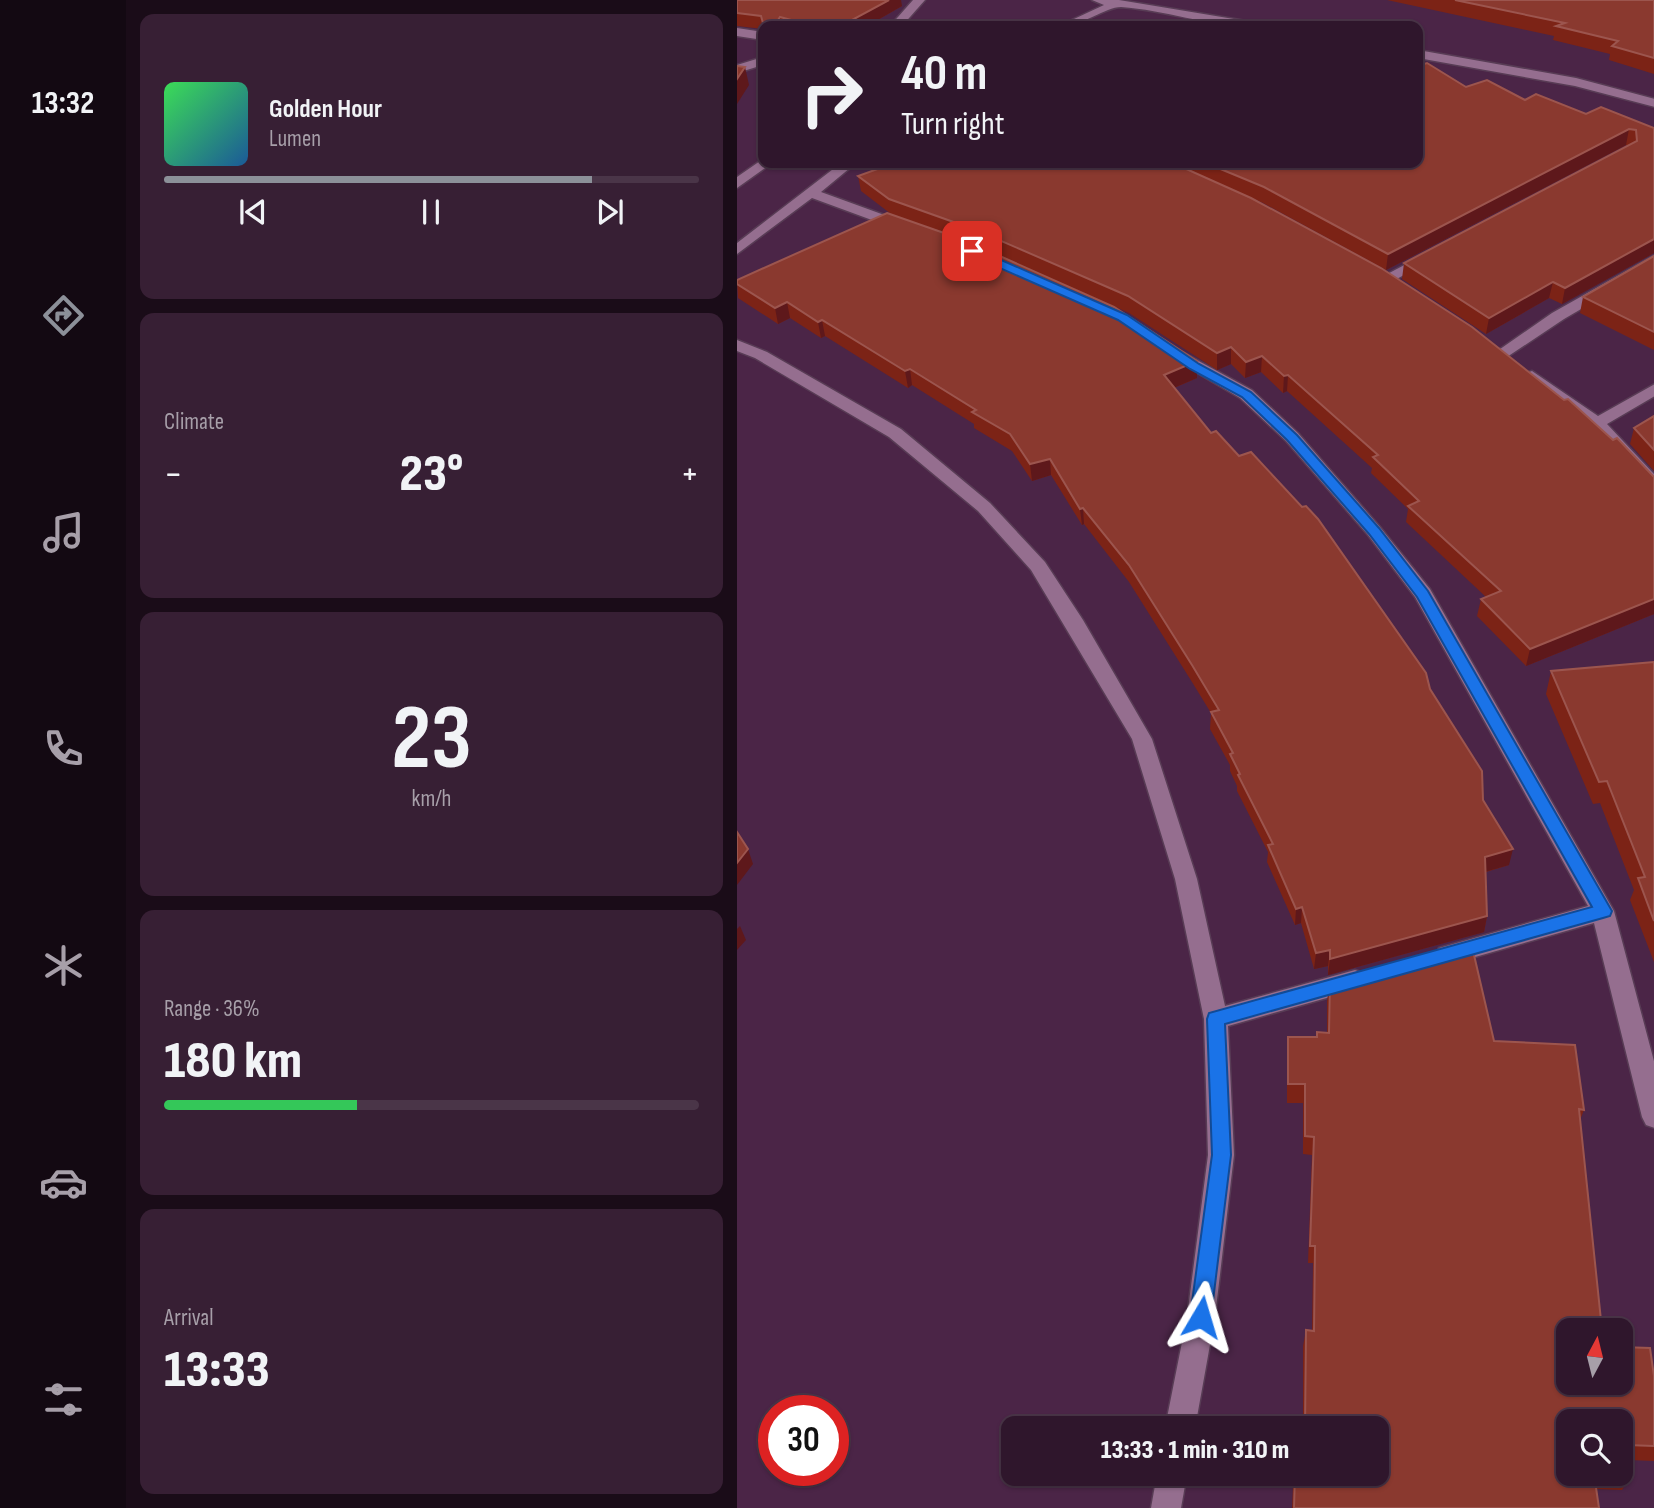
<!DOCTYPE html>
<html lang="en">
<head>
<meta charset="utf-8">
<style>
	body { margin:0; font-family:"Sofia Sans Condensed",sans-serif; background:#371f34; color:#f1f3f6; height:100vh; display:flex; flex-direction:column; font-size:26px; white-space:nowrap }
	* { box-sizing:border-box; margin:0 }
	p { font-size:23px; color:#a79fa9 }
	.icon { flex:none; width:38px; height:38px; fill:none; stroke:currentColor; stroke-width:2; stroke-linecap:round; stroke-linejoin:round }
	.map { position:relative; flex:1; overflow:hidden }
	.side { display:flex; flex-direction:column; gap:14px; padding:14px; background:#1a0c18; width:611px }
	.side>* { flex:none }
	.guide { position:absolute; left:21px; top:21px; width:665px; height:147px; border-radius:14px; box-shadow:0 2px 5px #0004,0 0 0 2px #4a3548; background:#2f162c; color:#f1f3f6; overflow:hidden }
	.needle { width:46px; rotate:7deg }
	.tools { position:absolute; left:819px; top:1318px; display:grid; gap:14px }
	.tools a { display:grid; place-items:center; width:77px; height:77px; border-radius:14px; background:#2f162c; box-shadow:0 2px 5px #0004,0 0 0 2px #4a3548; font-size:35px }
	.speed { position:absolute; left:21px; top:1395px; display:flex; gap:14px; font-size:35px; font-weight:700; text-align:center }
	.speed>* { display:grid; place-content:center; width:91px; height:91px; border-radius:50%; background:#2f162c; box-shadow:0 2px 5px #0004,0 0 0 2px #4a3548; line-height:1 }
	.speed .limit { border:10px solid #d22; background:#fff; color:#111 }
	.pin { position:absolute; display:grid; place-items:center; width:60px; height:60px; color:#fff; margin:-30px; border-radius:14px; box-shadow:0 4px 10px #0006 }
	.me { position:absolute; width:77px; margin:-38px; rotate:7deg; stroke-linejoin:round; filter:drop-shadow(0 0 5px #0008) }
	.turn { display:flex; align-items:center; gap:24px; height:147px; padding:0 28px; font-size:32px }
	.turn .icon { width:91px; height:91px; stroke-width:2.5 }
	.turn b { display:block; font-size:49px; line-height:60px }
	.big { font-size:52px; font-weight:800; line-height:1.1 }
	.side .tile { flex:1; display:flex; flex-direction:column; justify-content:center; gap:10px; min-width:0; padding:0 24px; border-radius:14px; background:#371f34 }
	.side .dial { align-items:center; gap:0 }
	.dial b { font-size:91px; line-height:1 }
	.song { display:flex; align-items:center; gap:21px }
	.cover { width:84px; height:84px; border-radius:10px; background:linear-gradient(135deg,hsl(130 70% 55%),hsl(210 70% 35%)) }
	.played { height:7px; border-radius:4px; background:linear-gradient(90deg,#8c9099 80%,#4a3548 80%) }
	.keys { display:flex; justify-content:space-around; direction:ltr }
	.heat { display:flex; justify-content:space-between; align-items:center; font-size:38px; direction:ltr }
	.charge { height:10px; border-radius:5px; background:linear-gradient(90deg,#34c759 36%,#4a3548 0) }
	.trip { position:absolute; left:264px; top:1416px; width:388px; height:70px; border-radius:14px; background:#2f162c; box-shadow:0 2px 5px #0004,0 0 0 2px #4a3548; font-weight:800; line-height:70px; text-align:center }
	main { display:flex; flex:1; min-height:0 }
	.tab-bar { display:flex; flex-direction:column; width:126px; justify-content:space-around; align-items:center; background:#130912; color:#a79fa9 }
	.tab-bar .icon { width:49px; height:49px }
	.tab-bar .on { color:#8c9099 }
	.tab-bar b { font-size:32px; color:#f1f3f6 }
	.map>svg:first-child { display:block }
</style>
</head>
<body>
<main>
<nav class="tab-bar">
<b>13:32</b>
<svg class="icon on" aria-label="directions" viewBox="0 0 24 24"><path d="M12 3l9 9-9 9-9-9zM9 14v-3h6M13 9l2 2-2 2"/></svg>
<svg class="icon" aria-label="music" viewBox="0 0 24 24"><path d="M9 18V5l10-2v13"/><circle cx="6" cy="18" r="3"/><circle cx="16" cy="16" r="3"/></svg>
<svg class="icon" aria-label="phone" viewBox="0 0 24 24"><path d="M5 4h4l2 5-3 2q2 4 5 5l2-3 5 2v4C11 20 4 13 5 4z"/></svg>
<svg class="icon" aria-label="climate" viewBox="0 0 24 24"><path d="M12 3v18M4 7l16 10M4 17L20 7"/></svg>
<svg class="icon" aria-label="car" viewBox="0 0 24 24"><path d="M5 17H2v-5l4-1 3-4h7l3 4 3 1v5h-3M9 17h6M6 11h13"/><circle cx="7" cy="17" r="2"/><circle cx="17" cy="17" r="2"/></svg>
<svg class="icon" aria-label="filters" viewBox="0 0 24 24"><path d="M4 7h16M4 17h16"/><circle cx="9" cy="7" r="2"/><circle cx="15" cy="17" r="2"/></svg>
</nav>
<section class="side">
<div class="tile">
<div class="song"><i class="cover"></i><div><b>Golden Hour</b><p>Lumen</p></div></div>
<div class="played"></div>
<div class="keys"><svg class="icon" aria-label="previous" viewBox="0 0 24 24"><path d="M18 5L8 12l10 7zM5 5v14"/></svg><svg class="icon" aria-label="pause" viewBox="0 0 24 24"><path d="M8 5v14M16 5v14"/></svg><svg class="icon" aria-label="next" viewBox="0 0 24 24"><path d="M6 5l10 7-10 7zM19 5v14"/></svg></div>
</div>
<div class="tile"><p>Climate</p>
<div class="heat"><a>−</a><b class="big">23°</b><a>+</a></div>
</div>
<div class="tile dial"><b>23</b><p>km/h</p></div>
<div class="tile"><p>Range · 36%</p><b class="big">180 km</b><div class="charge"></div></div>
<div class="tile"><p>Arrival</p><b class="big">13:33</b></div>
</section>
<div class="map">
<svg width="918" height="1508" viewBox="0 0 918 1508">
	<rect width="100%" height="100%" fill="#3f1e3b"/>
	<!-- built -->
	<path fill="#4b2547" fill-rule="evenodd" d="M0,0H917V1508H0ZM26,26H681V163H26ZM831,1330H884V1382H831ZM37,1410H96V1470H37ZM831,1421H884V1474H831ZM276,1428H640V1474H276Z"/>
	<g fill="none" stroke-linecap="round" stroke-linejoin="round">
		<defs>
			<g id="street">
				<polygon points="176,0 188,0 165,26 153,26"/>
				<path d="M355,0H382L515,22L521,26C475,28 430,10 384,7C368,7 347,26 322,26L367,5Z"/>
				<polygon points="0,28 26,32 26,40 0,36"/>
				<polygon points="681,50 839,78 918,99 918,107 838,86 681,58"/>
				<polygon points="26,57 26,65 0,73 0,65"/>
				<polygon points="26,159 26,163 33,163 31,166 0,188 0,177"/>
				<polygon points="104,163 119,163 84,192 172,224 174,227 172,230 162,230 75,198 0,254 0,243"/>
				<polygon points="690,253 697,257 695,260 654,282 649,284 641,279"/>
				<polygon points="918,255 918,266 827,319 770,357 764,359 756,354 815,313"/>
				<polygon points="0,340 30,352 164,429 253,503 308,562 346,620 415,739 460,879 488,1006 618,970 626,973 630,980 626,987 618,990 491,1026 497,1155 478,1317 458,1428 428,1428 450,1317 471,1155 467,1019 438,879 395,739 294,570 241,511 152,437 18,358 0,351"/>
				<polygon points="436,347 515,390 561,433 643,527 693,589 877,911 918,1065 918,1128 909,1125 905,1117 857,923 710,965 702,962 698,955 702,948 851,906 678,597 631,535 549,441 503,398 430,355 428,352"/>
				<polygon points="795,371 861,416 918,384 918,396 870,424 918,475 918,492 912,491 854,427 789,379 787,376 789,373"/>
				<polygon points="420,1474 450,1474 444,1508 414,1508"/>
			</g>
		</defs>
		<!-- street casing -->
		<use href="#street" stroke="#583c55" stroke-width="3"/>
		<!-- street -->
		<use href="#street" fill="#956e8f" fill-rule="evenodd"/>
	</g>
	<!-- wall -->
	<g fill="#7c2316">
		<polygon points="0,0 165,6 130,26 26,26 26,29 0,26"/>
		<polygon points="650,0 917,0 917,74 872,60 873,54 816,40 817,36"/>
		<polygon points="729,87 788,100 849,114 917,128 917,253 825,304 812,298 749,334 665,279 667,263 892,145 889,145 649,270 526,203 515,198 917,477 917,614 789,666 740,616 744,599 749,597 669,522 671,509 634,473 635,468 550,391 546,393 524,372 508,378 494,364 480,370 392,313 229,241 460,361 460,378 437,388 474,433 693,689 746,800 772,865 749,872 750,916 747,932 591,975 591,966 577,969 564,923 558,925 530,862 531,852 500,791 500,786 493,771 493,765 473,729 474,713 455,682 392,582 347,524 345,525 314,475 295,481 275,451 237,428 237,424 175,385 171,388 88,336 84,338 53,318 41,324 1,298 0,280 154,214 124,191 121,176 157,163 681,163"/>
		<polygon points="917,256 917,350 843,313 846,297"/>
		<polygon points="917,416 917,471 893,444 897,428"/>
		<polygon points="917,662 917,962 893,900 897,890 863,803 856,804 809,694 814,671"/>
		<polygon points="593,981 757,1041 847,1110 843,1120 831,1330 917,1376 917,1461 892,1460 894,1476 885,1490 859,1489 862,1508 555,1508 556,1486 558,1474 640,1474 640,1428 566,1428 566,1346 569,1330 575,1331 576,1263 571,1263 575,1155 566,1154 566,1103 550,1103 550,1056 551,1037 579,1037 590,1033 590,1001"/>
	</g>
	<!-- shaded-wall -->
	<g fill="#5e181b">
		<polygon points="152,0 164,0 165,6 130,26 104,26"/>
		<polygon points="43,17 45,26 38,26 38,25"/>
		<polygon points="8,67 12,85 0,104 0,79"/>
		<polygon points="892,129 889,145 649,270 651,254"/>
		<polygon points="917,239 917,253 825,304 828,288"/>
		<polygon points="816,282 812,298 749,334 752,318"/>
		<polygon points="50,302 53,318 41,324 38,308"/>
		<polygon points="85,320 88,336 84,338 81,322"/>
		<polygon points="494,347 494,364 480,370 480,353"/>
		<polygon points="525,356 524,372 508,378 509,362"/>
		<polygon points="460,361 460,378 427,392 427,375"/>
		<polygon points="173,369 175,385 171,388 168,371"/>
		<polygon points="551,375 550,391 546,393 547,376"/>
		<polygon points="313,459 314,475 295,481 293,464"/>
		<polygon points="346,508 347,524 345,525 343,509"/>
		<polygon points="917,599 917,614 789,666 793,649"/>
		<polygon points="11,849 16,864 0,885 0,863"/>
		<polygon points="776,849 772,865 744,873 748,857"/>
		<polygon points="565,907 564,923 558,925 559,909"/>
		<polygon points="750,916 747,932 591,975 593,959"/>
		<polygon points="3,926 9,940 0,950 0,929"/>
		<polygon points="593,950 591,966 577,969 579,953"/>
	</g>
	<!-- building -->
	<g fill="#8a392f" stroke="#9c554e" stroke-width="2" fill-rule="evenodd">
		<polygon points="0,0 152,0 104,26 76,26 43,17 38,25 26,23 24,16 0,13"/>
		<polygon points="718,0 917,0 917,58 875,46 881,41 819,26 828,23"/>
		<polygon points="690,63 729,87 750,80 788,100 799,94 849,114 864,107 917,128 917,239 828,288 816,282 752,318 667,263 900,141 899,130 892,129 651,254 527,187 469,163 681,163 681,66"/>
		<polygon points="0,66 8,67 0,79"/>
		<polygon points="157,163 436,163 514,198 644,268 735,327 827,400 831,399 876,440 880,438 917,477 917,599 793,649 744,599 764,591 671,506 682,501 636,457 641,455 551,375 547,376 525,356 509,362 494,347 480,353 391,296 239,230 152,199 121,176"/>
		<polygon points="150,213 227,240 377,307 460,361 427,375 474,433 479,431 502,456 514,452 565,507 569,506 581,519 689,673 693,689 745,771 746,800 776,849 748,857 750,916 593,959 593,950 579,953 565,907 559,909 531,845 536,844 501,775 503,774 493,754 496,753 474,712 482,710 455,665 392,565 346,508 343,509 313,459 293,464 273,434 235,412 239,410 173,369 168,371 85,320 81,322 50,302 38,308 0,284 0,280"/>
		<polygon points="917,256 917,332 846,297"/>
		<polygon points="917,416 917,450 897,428"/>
		<polygon points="917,662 917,921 901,878 908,877 870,781 862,782 814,671"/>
		<polygon points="0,832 11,849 0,863"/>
		<path d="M734,942L757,1041L838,1045L847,1110L842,1109L865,1330H831V1382H884V1347L913,1348L917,1376V1446L890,1445L894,1476L857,1474L862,1508H557L558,1474H640V1428H568L569,1330L577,1331L578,1246H573L577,1137L568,1136V1084H551V1037H580V1032L592,1033L593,981ZM831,1421H884V1474H831Z"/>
	</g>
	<!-- route -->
	<polygon fill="#1a73e8" stroke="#114b97" stroke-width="2" points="231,249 239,249 390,315 462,364 514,392 560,435 642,528 691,591 875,911 873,916 866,918 488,1024 494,1155 474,1317 471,1325 464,1328 456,1325 453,1317 475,1155 470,1019 472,1013 855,907 680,597 632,534 550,440 505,397 453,369 381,320 231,254"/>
</svg>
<div class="tools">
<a><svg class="needle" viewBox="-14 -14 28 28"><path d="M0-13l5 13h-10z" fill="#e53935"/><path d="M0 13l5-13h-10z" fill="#a79fa9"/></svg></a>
<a><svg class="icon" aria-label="search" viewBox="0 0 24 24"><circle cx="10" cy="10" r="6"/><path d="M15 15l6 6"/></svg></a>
</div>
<div class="speed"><div class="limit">30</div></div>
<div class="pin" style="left:235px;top:251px;background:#d93025"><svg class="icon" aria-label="arrive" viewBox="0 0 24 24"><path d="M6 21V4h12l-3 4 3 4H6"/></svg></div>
<svg class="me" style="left:464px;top:1317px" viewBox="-20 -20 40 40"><path d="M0-17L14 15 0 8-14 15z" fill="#1a73e8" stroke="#fff" stroke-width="4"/></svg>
<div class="trip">13:33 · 1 min · 310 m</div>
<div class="guide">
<div class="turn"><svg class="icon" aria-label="right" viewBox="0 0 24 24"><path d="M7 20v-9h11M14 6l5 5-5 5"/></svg><div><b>40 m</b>Turn right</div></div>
</div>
</div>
</main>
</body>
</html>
